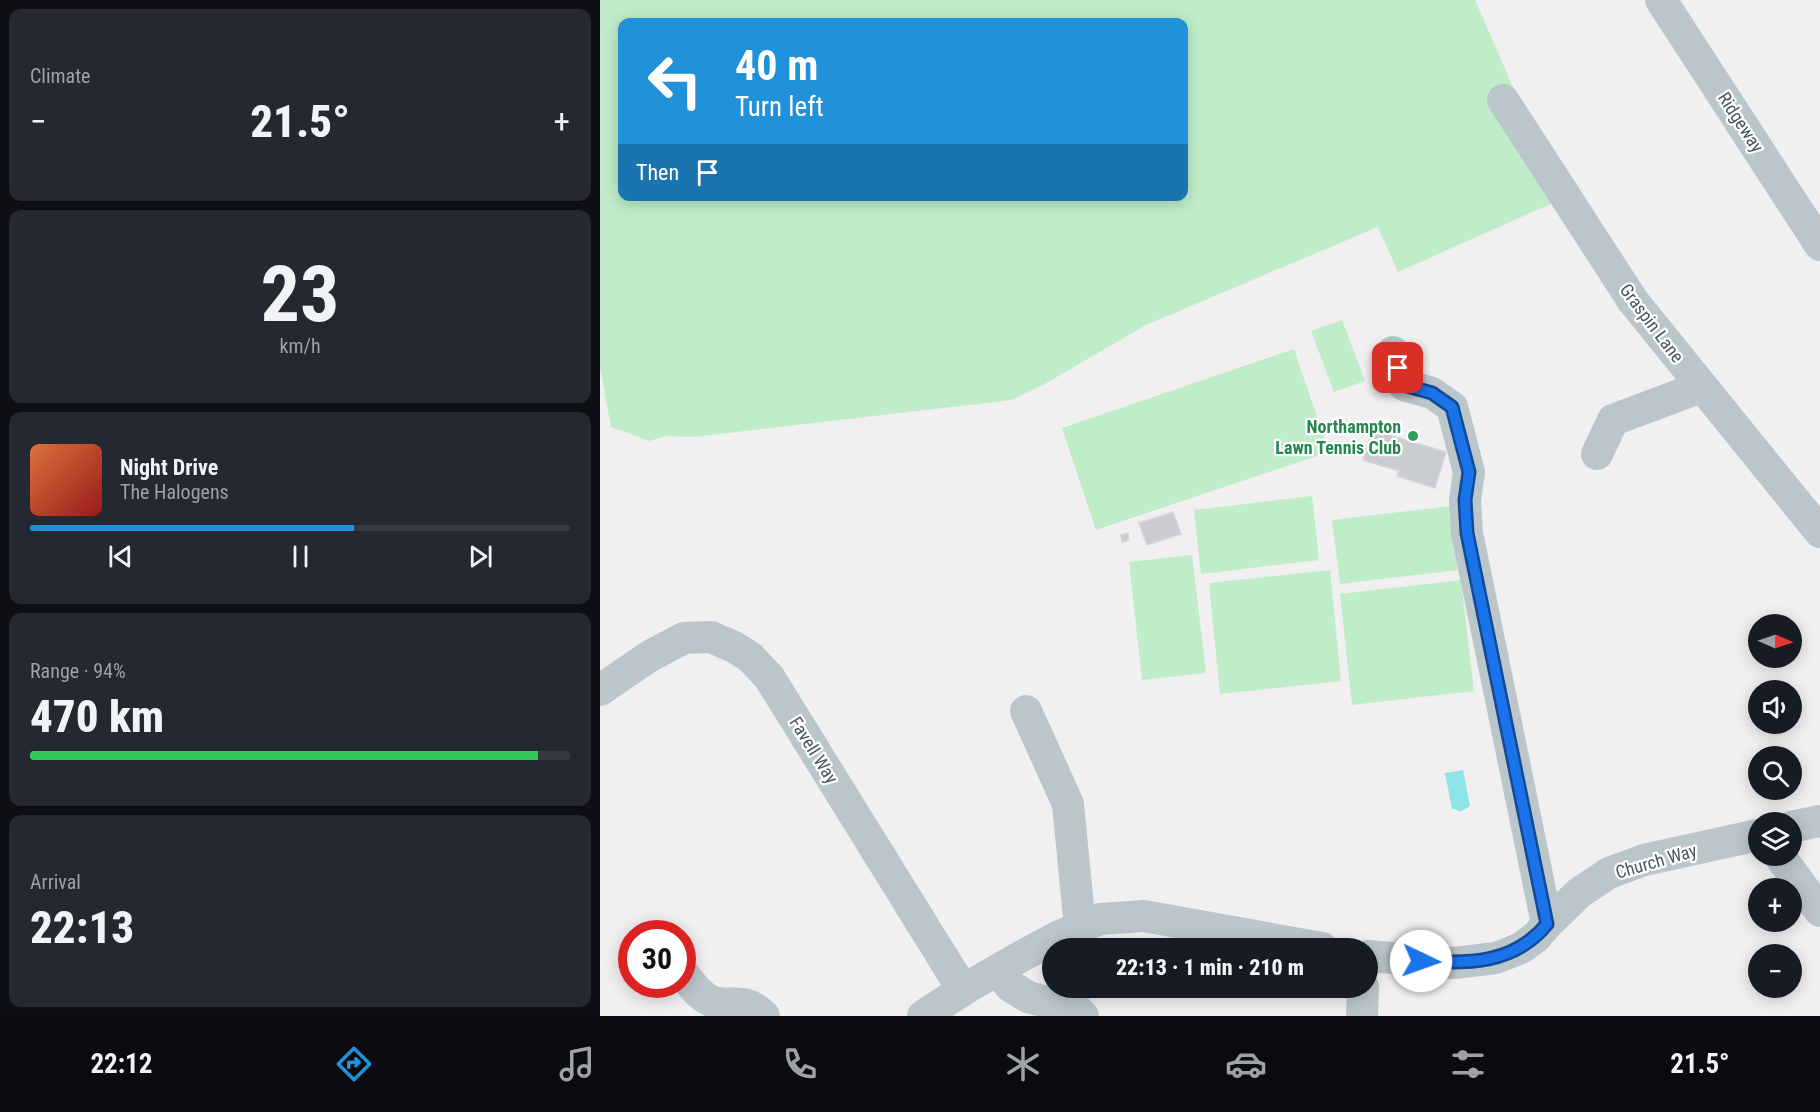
<!DOCTYPE html>
<html lang="en">
<head>
<meta charset="utf-8">
<style>
	body { margin:0; font-family:"Roboto Condensed",sans-serif; background:#242831; color:#f1f3f6; height:100vh; display:flex; flex-direction:column; font-size:22px; white-space:nowrap }
	* { box-sizing:border-box; margin:0 }
	p { font-size:20px; color:#9ea1a6 }
	.icon { flex:none; width:33px; height:33px; fill:none; stroke:currentColor; stroke-width:2; stroke-linecap:round; stroke-linejoin:round }
	.map { position:relative; flex:1; overflow:hidden }
	.sheet { display:flex; flex-direction:column; gap:9px; padding:9px; background:#0d0f14; width:600px }
	.sheet>* { flex:none }
	.hud { position:absolute; left:18px; top:18px; width:570px; height:183px; border-radius:12px; box-shadow:0 3px 15px #0003; background:#2191da; color:#fff; overflow:hidden }
	.needle { width:39px; rotate:92deg }
	.buttons { position:absolute; left:1148px; top:614px; display:grid; gap:12px }
	.buttons a { display:grid; place-items:center; width:54px; height:54px; border-radius:50%; background:#171b24; box-shadow:0 3px 15px #0003; font-size:30px }
	.speed { position:absolute; left:18px; top:920px; display:flex; gap:12px; font-size:30px; font-weight:700; text-align:center }
	.speed>* { display:grid; place-content:center; width:78px; height:78px; border-radius:50%; background:#171b24; box-shadow:0 3px 15px #0003; line-height:1 }
	.speed .limit { border:9px solid #d22; background:#fff; color:#111 }
	.pin { position:absolute; display:grid; place-items:center; width:51px; height:51px; color:#fff; margin:-26px; border-radius:12px; box-shadow:0 3px 9px #0006 }
	.me { position:absolute; width:66px; margin:-33px; rotate:93deg; stroke-linejoin:round; filter:drop-shadow(0 0 4px #0008) }
	.turn { display:flex; align-items:center; gap:21px; height:126px; padding:0 18px; font-size:27px }
	.turn .icon { width:78px; height:78px; stroke-width:2.5 }
	.turn b { display:block; font-size:42px; line-height:51px }
	.then { display:flex; align-items:center; height:57px; padding:0 18px; background:#0003; gap:12px; font-size:22px }
	.big { font-size:45px; font-weight:800; line-height:1.1 }
	.sheet .widget { flex:1; display:flex; flex-direction:column; justify-content:center; gap:9px; min-width:0; padding:0 21px; border-radius:12px; background:#242831 }
	.sheet .dial { align-items:center; gap:0 }
	.dial b { font-size:78px; line-height:1 }
	.song { display:flex; align-items:center; gap:18px }
	.cover { width:72px; height:72px; border-radius:9px; background:linear-gradient(135deg,hsl(20 70% 55%),hsl(0 70% 35%)) }
	.played { height:6px; border-radius:3px; background:linear-gradient(90deg,#2191da 60%,#363941 60%) }
	.keys { display:flex; justify-content:space-around; direction:ltr }
	.heat { display:flex; justify-content:space-between; align-items:center; font-size:33px; direction:ltr }
	.charge { height:9px; border-radius:4px; background:linear-gradient(90deg,#34c759 94%,#363941 0) }
	.trip { position:absolute; left:442px; top:938px; width:336px; height:60px; border-radius:30px; background:#171b24; box-shadow:0 3px 15px #0003; font-weight:800; line-height:60px; text-align:center }
	.tab-bar { display:flex; height:96px; justify-content:space-around; align-items:center; background:#090b0e; color:#9ea1a6 }
	.tab-bar .icon { width:42px; height:42px }
	.tab-bar .current { color:#2191da }
	.tab-bar b { font-size:27px; color:#f1f3f6 }
	main { display:flex; flex:1; min-height:0 }
	.map>svg:first-child { display:block }
</style>
</head>
<body>
<main>
<section class="sheet">
<div class="widget"><p>Climate</p>
<div class="heat"><a>−</a><b class="big">21.5°</b><a>+</a></div>
</div>
<div class="widget dial"><b>23</b><p>km/h</p></div>
<div class="widget">
<div class="song"><i class="cover"></i><div><b>Night Drive</b><p>The Halogens</p></div></div>
<div class="played"></div>
<div class="keys"><svg class="icon" aria-label="previous" viewBox="0 0 24 24"><path d="M18 5L8 12l10 7zM5 5v14"/></svg><svg class="icon" aria-label="pause" viewBox="0 0 24 24"><path d="M8 5v14M16 5v14"/></svg><svg class="icon" aria-label="next" viewBox="0 0 24 24"><path d="M6 5l10 7-10 7zM19 5v14"/></svg></div>
</div>
<div class="widget"><p>Range · 94%</p><b class="big">470 km</b><div class="charge"></div></div>
<div class="widget"><p>Arrival</p><b class="big">22:13</b></div>
</section>
<div class="map">
<svg width="1220" height="1016" viewBox="0 0 1220 1016">
	<rect width="100%" height="100%" fill="#f1efef"/>
	<!-- green -->
	<g fill="#bfedc9" fill-rule="evenodd">
		<path d="M0,0H875L937,142L973,194L798,272L778,227L546,325L443,385L412,400L94,437L67,436L49,441L11,427L0,367ZM22,22H584V196H22Z"/>
		<polygon points="742,320 765,381 734,392 711,331"/>
		<polygon points="694,349 729,452 496,530 462,428"/>
		<polygon points="712,496 719,560 601,574 594,510"/>
		<polygon points="851,506 858,570 740,584 732,520"/>
		<polygon points="592,555 606,673 542,680 529,562"/>
		<polygon points="730,570 741,681 620,694 609,583"/>
		<polygon points="861,580 874,691 752,705 740,594"/>
	</g>
	<!-- water -->
	<polygon fill="#8ee5e8" points="863,770 870,806 860,812 855,809 852,809 845,773"/>
	<!-- building -->
	<g fill="#c9cdd1" stroke="#d3d6da" stroke-width="1.5">
		<polygon points="772,430 846,452 835,488 797,476 799,471 763,460"/>
		<polygon points="573,512 581,534 547,545 539,523"/>
		<polygon points="528,533 529,540 522,542 521,535"/>
	</g>
	<g fill="none" stroke-linecap="round" stroke-linejoin="round">
		<!-- minor -->
		<g stroke="#bbc6cb" stroke-width="32">
			<polyline points="1061,0 1220,245"/>
			<polyline points="903,100 1033,301 1220,532"/>
			<polyline points="793,352 804,385 832,393 852,407 869,472 865,500 867,533 947,924"/>
			<polyline points="997,454 1013,420 1101,387"/>
			<polyline points="0,690 50,656 84,638 111,637 134,647 150,657 169,677 363,990"/>
			<polyline points="426,711 468,804 480,928"/>
			<polyline points="1191,827 1220,821"/>
			<polyline points="1179,855 1220,911"/>
			<polyline points="768,956 854,963 896,958 921,948 936,937 947,924 979,893 1009,873 1044,860 1158,835"/>
			<polyline points="398,970 410,986 428,997 477,1010 483,1016"/>
			<path d="M82,972C90,982 97,994 109,1000C128,1010 142,994 164,1016"/>
			<polyline points="323,1016 363,990 413,961 457,937 500,919 544,916 722,948"/>
			<polyline points="762,1016 763,987"/>
		</g>
	</g>
	<g fill="none" stroke-linecap="round" stroke-linejoin="round">
		<defs>
			<path id="route" d="M798,368L804,385L832,393L852,407L869,472L865,500L867,533L947,924C914,964 869,964 821,961"/>
		</defs>
		<!-- route casing -->
		<use href="#route" stroke="#114b97" stroke-width="15"/>
		<!-- route -->
		<use href="#route" stroke="#1a73e8" stroke-width="10"/>
	</g>
	<!-- markers -->
	<circle fill="#2e9e5b" stroke="#fff" stroke-width="2" cx="813" cy="436" r="6"/>
	<g text-anchor="middle" dominant-baseline="central" stroke-width="4.5" stroke-linejoin="round" paint-order="stroke">
		<!-- street labels -->
		<g font-size="18" fill="#48565c" stroke="#fff">
			<text transform="translate(1141 122) rotate(57)">Ridgeway</text>
			<text transform="translate(1052 323) rotate(53)">Graspin Lane</text>
			<text transform="translate(214 750) rotate(58)">Favell Way</text>
			<text transform="translate(1056 861) rotate(-16)">Church Way</text>
		</g>
		<!-- leisure labels -->
		<g font-size="18" font-weight="bold" fill="#27864d" stroke="#fff" text-anchor="end">
			<text x="801" y="426">Northampton<tspan x="801" dy="21">Lawn Tennis Club</tspan></text>
		</g>
	</g>
</svg>
<div class="buttons">
<a><svg class="needle" viewBox="-14 -14 28 28"><path d="M0-13l5 13h-10z" fill="#e53935"/><path d="M0 13l5-13h-10z" fill="#9ea1a6"/></svg></a>
<a><svg class="icon" aria-label="sound" viewBox="0 0 24 24"><path d="M4 9h4l5-4v14l-5-4H4zM17 9q2 3 0 6"/></svg></a>
<a><svg class="icon" aria-label="search" viewBox="0 0 24 24"><circle cx="10" cy="10" r="6"/><path d="M15 15l6 6"/></svg></a>
<a><svg class="icon" aria-label="layers" viewBox="0 0 24 24"><path d="M12 4l9 5-9 5-9-5zM3 14l9 5 9-5"/></svg></a>
<a>+</a>
<a>−</a>
</div>
<div class="speed"><div class="limit">30</div></div>
<div class="pin" style="left:798px;top:368px;background:#d93025"><svg class="icon" aria-label="arrive" viewBox="0 0 24 24"><path d="M6 21V4h12l-3 4 3 4H6"/></svg></div>
<svg class="me" style="left:821px;top:961px" viewBox="-20 -20 40 40"><circle r="19" fill="#fff"/><path d="M0-13L10 11 0 6-10 11z" fill="#1a73e8"/></svg>
<div class="trip">22:13 · 1 min · 210 m</div>
<div class="hud">
<div class="turn"><svg class="icon" aria-label="left" viewBox="0 0 24 24"><path d="M17 20v-9H6M10 6l-5 5 5 5"/></svg><div><b>40 m</b>Turn left</div></div>
<div class="then">Then<svg class="icon" aria-label="arrive" viewBox="0 0 24 24"><path d="M6 21V4h12l-3 4 3 4H6"/></svg></div>
</div>
</div>
</main>
<nav class="tab-bar">
<b>22:12</b>
<svg class="icon current" aria-label="directions" viewBox="0 0 24 24"><path d="M12 3l9 9-9 9-9-9zM9 14v-3h6M13 9l2 2-2 2"/></svg>
<svg class="icon" aria-label="music" viewBox="0 0 24 24"><path d="M9 18V5l10-2v13"/><circle cx="6" cy="18" r="3"/><circle cx="16" cy="16" r="3"/></svg>
<svg class="icon" aria-label="phone" viewBox="0 0 24 24"><path d="M5 4h4l2 5-3 2q2 4 5 5l2-3 5 2v4C11 20 4 13 5 4z"/></svg>
<svg class="icon" aria-label="climate" viewBox="0 0 24 24"><path d="M12 3v18M4 7l16 10M4 17L20 7"/></svg>
<svg class="icon" aria-label="car" viewBox="0 0 24 24"><path d="M5 17H2v-5l4-1 3-4h7l3 4 3 1v5h-3M9 17h6M6 11h13"/><circle cx="7" cy="17" r="2"/><circle cx="17" cy="17" r="2"/></svg>
<svg class="icon" aria-label="filters" viewBox="0 0 24 24"><path d="M4 7h16M4 17h16"/><circle cx="9" cy="7" r="2"/><circle cx="15" cy="17" r="2"/></svg>
<b>21.5°</b>
</nav>
</body>
</html>
